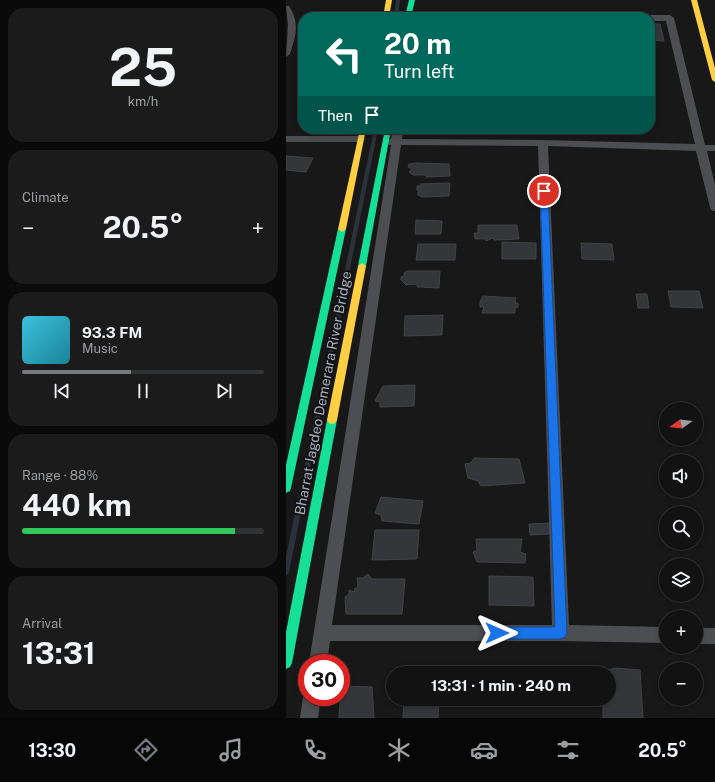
<!DOCTYPE html>
<html lang="en">
<head>
<meta charset="utf-8">
<style>
	body { margin:0; font-family:"Public Sans",sans-serif; background:#1b1b1c; color:#f1f3f6; height:100vh; display:flex; flex-direction:column; font-size:15px; white-space:nowrap }
	* { box-sizing:border-box; margin:0 }
	p { font-size:13px; color:#9c9ea0 }
	.icon { flex:none; width:22px; height:22px; fill:none; stroke:currentColor; stroke-width:2; stroke-linecap:round; stroke-linejoin:round }
	.map { position:relative; flex:1; overflow:hidden }
	.side { display:flex; flex-direction:column; gap:8px; padding:8px; background:#0a0a0a; width:286px }
	.side>* { flex:none }
	.guide { position:absolute; left:12px; top:12px; width:357px; height:122px; border-radius:16px; box-shadow:0 2px 6px #0003,0 0 0 1px #313233; background:#00695c; color:#fff; overflow:hidden }
	.needle { width:26px; rotate:256deg }
	.controls { position:absolute; left:373px; top:402px; display:grid; gap:8px }
	.controls a { display:grid; place-items:center; width:44px; height:44px; border-radius:50%; background:#121213; box-shadow:0 2px 6px #0003,0 0 0 1px #313233; font-size:20px }
	.speed { position:absolute; left:12px; top:654px; display:flex; gap:8px; font-size:20px; font-weight:700; text-align:center }
	.speed>* { display:grid; place-content:center; width:52px; height:52px; border-radius:50%; background:#121213; box-shadow:0 2px 6px #0003,0 0 0 1px #313233; line-height:1 }
	.speed .limit { border:6px solid #d22; background:#fff; color:#111 }
	.pin { position:absolute; display:grid; place-items:center; width:34px; height:34px; color:#fff; margin:-17px; border:2px solid #fff; border-radius:50%; box-shadow:0 1px 4px #0007 }
	.me { position:absolute; width:44px; margin:-22px; rotate:90deg; stroke-linejoin:round; filter:drop-shadow(0 0 3px #0008) }
	.turn { display:flex; align-items:center; gap:14px; height:84px; padding:0 20px; font-size:18px }
	.turn .icon { width:52px; height:52px; stroke-width:2.5 }
	.turn b { display:block; font-size:28px; line-height:34px }
	.then { display:flex; align-items:center; height:38px; padding:0 20px; background:#0003; gap:8px; font-size:15px }
	.big { font-size:30px; font-weight:700; line-height:1.1 }
	.side .tile { flex:1; display:flex; flex-direction:column; justify-content:center; gap:6px; min-width:0; padding:0 14px; border-radius:16px; background:#1b1b1c }
	.side .dial { align-items:center; gap:0 }
	.dial b { font-size:52px; line-height:1 }
	.song { display:flex; align-items:center; gap:12px }
	.cover { width:48px; height:48px; border-radius:6px; background:linear-gradient(135deg,hsl(190 70% 55%),hsl(190 70% 35%)) }
	.played { height:4px; border-radius:2px; background:linear-gradient(90deg,#767a82 45%,#313233 45%) }
	.keys { display:flex; justify-content:space-around; direction:ltr }
	.heat { display:flex; justify-content:space-between; align-items:center; font-size:22px; direction:ltr }
	.charge { height:6px; border-radius:3px; background:linear-gradient(90deg,#34c759 88%,#313233 0) }
	.trip { position:absolute; left:100px; top:666px; width:230px; height:40px; border-radius:20px; background:#121213; box-shadow:0 2px 6px #0003,0 0 0 1px #313233; font-weight:700; line-height:40px; text-align:center }
	.tab-bar { display:flex; height:64px; justify-content:space-around; align-items:center; background:#070708; color:#9c9ea0 }
	.tab-bar .icon { width:28px; height:28px }
	.tab-bar .on { color:#767a82 }
	.tab-bar b { font-size:18px; color:#f1f3f6 }
	main { display:flex; flex:1; min-height:0 }
	.map>svg:first-child { display:block }
</style>
</head>
<body>
<main>
<section class="side">
<div class="tile dial"><b>25</b><p>km/h</p></div>
<div class="tile"><p>Climate</p>
<div class="heat"><a>−</a><b class="big">20.5°</b><a>+</a></div>
</div>
<div class="tile">
<div class="song"><i class="cover"></i><div><b>93.3 FM</b><p>Music</p></div></div>
<div class="played"></div>
<div class="keys"><svg class="icon" aria-label="previous" viewBox="0 0 24 24"><path d="M18 5L8 12l10 7zM5 5v14"/></svg><svg class="icon" aria-label="pause" viewBox="0 0 24 24"><path d="M8 5v14M16 5v14"/></svg><svg class="icon" aria-label="next" viewBox="0 0 24 24"><path d="M6 5l10 7-10 7zM19 5v14"/></svg></div>
</div>
<div class="tile"><p>Range · 88%</p><b class="big">440 km</b><div class="charge"></div></div>
<div class="tile"><p>Arrival</p><b class="big">13:31</b></div>
</section>
<div class="map">
<svg width="429" height="718" viewBox="0 0 429 718">
	<rect width="100%" height="100%" fill="#181819"/>
	<g fill="none" stroke-linecap="round" stroke-linejoin="round">
		<!-- stream -->
		<g fill="#2a333c" fill-rule="evenodd">
			<polygon points="110,0 114,0 112,17 108,17"/>
			<polygon points="88,129 92,129 3,572 2,574 0,575 0,557"/>
		</g>
	</g>
	<!-- building -->
	<g fill="#353639" stroke="#414245">
		<polygon points="364,24 374,24 378,41 364,40"/>
		<polygon points="0,156 27,158 20,172 0,170"/>
		<polygon points="130,163 163,164 164,176 140,177 140,175 127,175 123,172 126,169 122,167 123,164"/>
		<polygon points="164,183 163,196 136,197 132,195 132,192 134,192 131,190 131,186 135,186 134,184"/>
		<polygon points="130,220 156,221 155,234 129,234"/>
		<polygon points="192,225 231,225 233,239 208,240 207,238 200,241 200,239 189,239 188,233 192,233"/>
		<polygon points="216,242 250,243 250,259 216,259"/>
		<polygon points="295,243 326,244 328,260 296,259"/>
		<polygon points="132,244 170,244 169,260 130,260"/>
		<polygon points="121,271 154,271 153,288 131,287 131,284 120,285 115,280 115,277 118,276 118,273"/>
		<polygon points="382,291 413,291 417,308 385,307"/>
		<polygon points="350,294 361,294 363,308 352,308"/>
		<polygon points="197,296 230,298 229,303 232,303 232,307 229,308 229,313 196,313 198,307 194,307 194,302"/>
		<polygon points="157,315 156,335 118,336 119,316"/>
		<polygon points="129,385 128,406 94,407 94,402 89,401 97,386"/>
		<polygon points="188,458 233,459 239,483 195,486 192,481 182,478 179,464 185,463"/>
		<polygon points="95,497 137,501 133,524 96,521 95,515 89,513"/>
		<polygon points="263,523 264,534 244,535 243,524"/>
		<polygon points="89,530 133,530 131,559 86,560"/>
		<polygon points="190,539 236,539 234,552 240,554 239,563 191,562 187,552 191,550"/>
		<polygon points="82,574 86,579 119,579 116,614 60,614 59,597 63,594 63,590 68,592 69,588 72,588 71,578 77,578"/>
		<polygon points="203,576 247,577 248,606 203,605"/>
		<polygon points="329,668 354,670 357,718 317,718 317,699 323,699 323,673 316,672"/>
		<polygon points="55,686 86,687 88,718 53,718"/>
		<polygon points="118,699 153,699 152,718 117,718"/>
	</g>
	<g fill="none" stroke-linecap="round" stroke-linejoin="round">
		<!-- street -->
		<g fill="#4c4e52" fill-rule="evenodd">
			<path d="M0,6H3C14,23 10,36 4,54L0,57L2,25Z"/>
			<polygon points="133,14 232,14 236,17 129,17"/>
			<path d="M364,15H384L388,18L419,145H429V151H421L429,185V211L425,210L424,207L410,151L262,146L283,625L380,627V643L275,641H44L41,663H23L105,145L99,144L98,142L99,140L105,139L107,129H117L116,139L257,140L409,144L380,21H364V17H360ZM115,145L252,146L266,625H46Z"/>
			<polygon points="0,136 74,136 79,139 74,142 0,142"/>
			<rect x="410" y="628" width="19" height="16"/>
			<polygon points="21,690 21,697 35,697 32,718 14,718 17,697"/>
		</g>
		<!-- fast -->
		<g fill="#16e098" fill-rule="evenodd">
			<polygon points="123,0 129,0 125,17 119,17"/>
			<polygon points="99,129 105,129 80,266 76,269 72,266"/>
			<polygon points="56,226 60,229 5,488 4,491 0,493 0,465 52,229"/>
			<polygon points="46,416 49,417 51,420 6,663 4,667 0,669 0,632 41,420 43,417"/>
		</g>
		<!-- slow -->
		<g fill="#ffcf43" fill-rule="evenodd">
			<polygon points="100,0 106,0 103,17 97,17"/>
			<polygon points="405,0 411,0 429,68 429,82 426,80"/>
			<polygon points="74,129 80,129 60,229 56,232 52,229"/>
			<polygon points="76,263 80,266 51,420 49,423 46,424 43,423 41,420 72,266"/>
		</g>
	</g>
	<!-- route -->
	<polygon fill="#1a73e8" stroke="#114b97" points="258,188 262,191 281,633 279,637 275,639 211,639 207,637 205,633 207,629 211,627 269,627 254,191"/>
	<g text-anchor="middle" dominant-baseline="central" stroke-width="4" stroke-linejoin="round" paint-order="stroke">
		<!-- street labels -->
		<g font-size="14" fill="#a8aebb" stroke="#121215">
			<text transform="translate(37 393) rotate(-79)">Bharrat Jagdeo Demerara River Bridge</text>
		</g>
	</g>
</svg>
<div class="controls">
<a><svg class="needle" viewBox="-14 -14 28 28"><path d="M0-13l5 13h-10z" fill="#e53935"/><path d="M0 13l5-13h-10z" fill="#9c9ea0"/></svg></a>
<a><svg class="icon" aria-label="sound" viewBox="0 0 24 24"><path d="M4 9h4l5-4v14l-5-4H4zM17 9q2 3 0 6"/></svg></a>
<a><svg class="icon" aria-label="search" viewBox="0 0 24 24"><circle cx="10" cy="10" r="6"/><path d="M15 15l6 6"/></svg></a>
<a><svg class="icon" aria-label="layers" viewBox="0 0 24 24"><path d="M12 4l9 5-9 5-9-5zM3 14l9 5 9-5"/></svg></a>
<a>+</a>
<a>−</a>
</div>
<div class="speed"><div class="limit">30</div></div>
<div class="pin" style="left:258px;top:191px;background:#d93025"><svg class="icon" aria-label="arrive" viewBox="0 0 24 24"><path d="M6 21V4h12l-3 4 3 4H6"/></svg></div>
<svg class="me" style="left:211px;top:633px" viewBox="-20 -20 40 40"><path d="M0-17L14 15 0 8-14 15z" fill="#1a73e8" stroke="#fff" stroke-width="4"/></svg>
<div class="trip">13:31 · 1 min · 240 m</div>
<div class="guide">
<div class="turn"><svg class="icon" aria-label="left" viewBox="0 0 24 24"><path d="M17 20v-9H6M10 6l-5 5 5 5"/></svg><div><b>20 m</b>Turn left</div></div>
<div class="then">Then<svg class="icon" aria-label="arrive" viewBox="0 0 24 24"><path d="M6 21V4h12l-3 4 3 4H6"/></svg></div>
</div>
</div>
</main>
<nav class="tab-bar">
<b>13:30</b>
<svg class="icon on" aria-label="directions" viewBox="0 0 24 24"><path d="M12 3l9 9-9 9-9-9zM9 14v-3h6M13 9l2 2-2 2"/></svg>
<svg class="icon" aria-label="music" viewBox="0 0 24 24"><path d="M9 18V5l10-2v13"/><circle cx="6" cy="18" r="3"/><circle cx="16" cy="16" r="3"/></svg>
<svg class="icon" aria-label="phone" viewBox="0 0 24 24"><path d="M5 4h4l2 5-3 2q2 4 5 5l2-3 5 2v4C11 20 4 13 5 4z"/></svg>
<svg class="icon" aria-label="climate" viewBox="0 0 24 24"><path d="M12 3v18M4 7l16 10M4 17L20 7"/></svg>
<svg class="icon" aria-label="car" viewBox="0 0 24 24"><path d="M5 17H2v-5l4-1 3-4h7l3 4 3 1v5h-3M9 17h6M6 11h13"/><circle cx="7" cy="17" r="2"/><circle cx="17" cy="17" r="2"/></svg>
<svg class="icon" aria-label="filters" viewBox="0 0 24 24"><path d="M4 7h16M4 17h16"/><circle cx="9" cy="7" r="2"/><circle cx="15" cy="17" r="2"/></svg>
<b>20.5°</b>
</nav>
</body>
</html>
